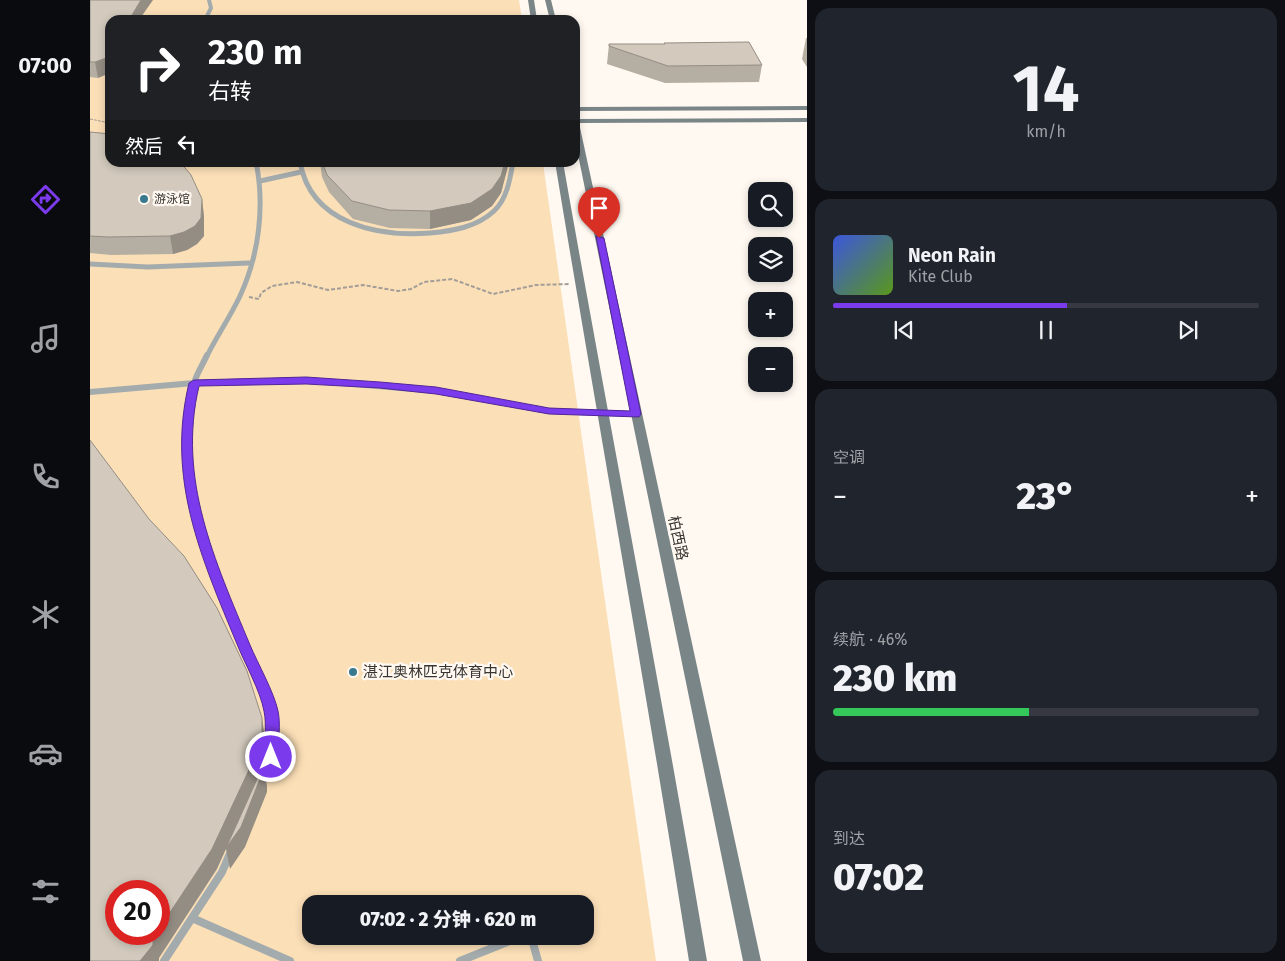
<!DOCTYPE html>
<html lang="zh">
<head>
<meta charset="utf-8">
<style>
	body { margin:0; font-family:"Fira Sans","Noto Sans SC",sans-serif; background:#20242c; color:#f1f3f6; height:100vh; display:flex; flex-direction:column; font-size:19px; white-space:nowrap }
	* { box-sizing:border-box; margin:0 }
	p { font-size:16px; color:#9ea1a6 }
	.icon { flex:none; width:28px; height:28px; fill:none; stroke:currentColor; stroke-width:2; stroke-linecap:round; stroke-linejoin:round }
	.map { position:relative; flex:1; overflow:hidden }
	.side { display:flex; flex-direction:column; gap:8px; padding:8px; background:#0d0f14; width:478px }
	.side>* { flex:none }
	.top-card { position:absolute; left:15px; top:15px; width:475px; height:152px; border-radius:15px; box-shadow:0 2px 8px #0003; background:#202124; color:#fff; overflow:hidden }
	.tools { position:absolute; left:658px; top:182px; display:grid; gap:10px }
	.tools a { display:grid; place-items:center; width:45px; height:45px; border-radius:10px; background:#171b24; box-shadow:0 2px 8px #0003; font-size:25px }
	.speed { position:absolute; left:15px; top:880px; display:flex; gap:10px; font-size:25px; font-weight:700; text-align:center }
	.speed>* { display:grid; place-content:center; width:65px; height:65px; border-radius:50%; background:#171b24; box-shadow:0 2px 8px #0003; line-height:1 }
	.speed .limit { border:8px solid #d22; background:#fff; color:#111 }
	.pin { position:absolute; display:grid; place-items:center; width:42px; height:42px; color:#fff; margin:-51px -21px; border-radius:50% 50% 50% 0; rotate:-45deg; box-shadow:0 0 5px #0007 }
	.pin .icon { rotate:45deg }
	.me { position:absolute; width:55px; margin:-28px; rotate:0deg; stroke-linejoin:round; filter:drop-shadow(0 0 4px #0008) }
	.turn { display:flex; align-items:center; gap:18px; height:105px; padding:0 20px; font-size:22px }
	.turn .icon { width:65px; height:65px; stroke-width:2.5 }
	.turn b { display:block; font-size:35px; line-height:42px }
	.then { display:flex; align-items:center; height:48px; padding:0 20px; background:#0003; gap:10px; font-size:19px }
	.big { font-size:38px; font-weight:800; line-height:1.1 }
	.side .tile { flex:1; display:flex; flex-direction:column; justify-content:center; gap:8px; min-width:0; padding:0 18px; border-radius:15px; background:#20242c }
	.side .dial { align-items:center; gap:0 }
	.dial b { font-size:65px; line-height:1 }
	.song { display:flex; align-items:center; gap:15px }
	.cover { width:60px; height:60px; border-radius:8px; background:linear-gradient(135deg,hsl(230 70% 55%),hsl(90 70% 35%)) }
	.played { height:5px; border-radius:2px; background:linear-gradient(90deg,#7c3aed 55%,#363941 55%) }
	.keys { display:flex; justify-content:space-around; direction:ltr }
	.heat { display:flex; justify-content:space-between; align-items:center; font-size:28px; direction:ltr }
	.charge { height:8px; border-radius:4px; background:linear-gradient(90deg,#34c759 46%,#363941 0) }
	.trip { position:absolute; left:212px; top:895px; width:292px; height:50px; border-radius:15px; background:#171b24; box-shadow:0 2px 8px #0003; font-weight:800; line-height:50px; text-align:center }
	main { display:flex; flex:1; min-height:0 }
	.menu { display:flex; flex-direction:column; width:90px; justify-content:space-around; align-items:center; background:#090b0e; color:#9ea1a6 }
	.menu .icon { width:35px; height:35px }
	.menu .on { color:#7c3aed }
	.menu b { font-size:22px; color:#f1f3f6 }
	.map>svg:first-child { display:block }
</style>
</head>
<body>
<main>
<nav class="menu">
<b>07:00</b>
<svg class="icon on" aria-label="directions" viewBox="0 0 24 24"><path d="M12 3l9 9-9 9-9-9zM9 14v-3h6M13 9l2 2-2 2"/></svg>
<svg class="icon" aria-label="music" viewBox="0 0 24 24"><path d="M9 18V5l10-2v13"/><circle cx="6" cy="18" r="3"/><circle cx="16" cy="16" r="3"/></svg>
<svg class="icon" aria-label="phone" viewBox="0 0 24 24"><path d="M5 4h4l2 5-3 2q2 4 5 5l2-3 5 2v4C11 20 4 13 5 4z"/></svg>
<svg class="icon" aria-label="climate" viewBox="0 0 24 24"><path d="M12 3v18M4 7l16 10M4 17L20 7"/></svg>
<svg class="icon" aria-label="car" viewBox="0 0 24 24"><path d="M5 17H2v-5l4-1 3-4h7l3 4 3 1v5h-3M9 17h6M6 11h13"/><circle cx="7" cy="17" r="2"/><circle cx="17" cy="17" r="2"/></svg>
<svg class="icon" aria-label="filters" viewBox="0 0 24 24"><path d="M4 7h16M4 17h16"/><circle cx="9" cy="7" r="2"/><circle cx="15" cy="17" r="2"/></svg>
</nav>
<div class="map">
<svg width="718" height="961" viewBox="0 0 718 961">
	<rect width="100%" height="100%" fill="#fff9f2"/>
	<!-- green -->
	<path fill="#fbdfb7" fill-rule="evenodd" d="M0,0H429L432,20H20V162L453,163L566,961H0ZM26,891H69V934H26ZM221,904H496V936H221Z"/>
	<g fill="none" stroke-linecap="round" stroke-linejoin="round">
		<!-- path-far1 -->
		<polyline stroke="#a39d97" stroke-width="1" stroke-dasharray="3 1" stroke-linecap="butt" points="0,119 20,123"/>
		<!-- path -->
		<polyline stroke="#a39d97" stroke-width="2" stroke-dasharray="4 2" stroke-linecap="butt" points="159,297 169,299 171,293 182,286 207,282 238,290 273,285 308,291 321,289 334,282 362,279 403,294 446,285 479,284"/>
		<!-- lane-far3 -->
		<polyline stroke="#a4abad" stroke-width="4" points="115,20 121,8 119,0"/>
		<!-- lane-far2 -->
		<g stroke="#a4abad" stroke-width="5">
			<path d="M210,162C221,224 288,237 340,233C363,231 387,227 404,211C417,199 420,179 423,162"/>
			<polyline points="170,181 211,172"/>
			<polyline points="0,264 58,267 159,263"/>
			<path d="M117,356C127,336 140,317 150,296C169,255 175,206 166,162"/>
		</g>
		<!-- lane-far1 -->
		<g stroke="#a4abad" stroke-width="6">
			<path d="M117,355C113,364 107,373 104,383C100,396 99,411 98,424C92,494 117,556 143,619"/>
			<polyline points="0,392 104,383 216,380 346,391 459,411 546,414"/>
		</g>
		<!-- lane -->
		<g stroke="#a4abad" stroke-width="8">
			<polyline points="142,618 181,711 181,757 172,783"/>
			<polyline points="102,918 200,961"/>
			<polyline points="441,936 448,961"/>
			<polyline points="74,961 132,872 141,851"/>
			<polyline points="370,961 432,936"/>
		</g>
		<!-- secondary -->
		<g fill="#7a8588" fill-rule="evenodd">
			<polygon points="438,0 444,0 447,20 441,20"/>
			<polygon points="455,0 461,0 466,20 460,20"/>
			<polygon points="718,106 718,110 485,111 485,107"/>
			<polygon points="718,118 718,122 489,123 671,961 653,961 485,140 485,119"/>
			<path d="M465,162H473C520,429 572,694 617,961H599C557,694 509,429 465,162Z"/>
		</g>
	</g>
	<!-- wall -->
	<g fill="#b5aea3">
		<polygon points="0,0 50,18 49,20 20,20 8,78 0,77"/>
		<polygon points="716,38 718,38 718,69 712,59"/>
		<polygon points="574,43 672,65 669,82 575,83 517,64 519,44 574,44"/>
		<polygon points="0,132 112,199 114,217 114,236 107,244 97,250 83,254 21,255 0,253"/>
		<polygon points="230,162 419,162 411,193 402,206 381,220 340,229 300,228 263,219 239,192 232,177"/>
	</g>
	<!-- shaded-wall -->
	<g fill="#948d84">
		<polygon points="51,0 63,0 49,20 39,20"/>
		<polygon points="20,55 20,73 8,78 5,62"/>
		<polygon points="415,162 419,162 411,193 402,206 381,220 340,229 340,211"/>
		<polygon points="112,199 114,217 114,236 107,244 97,250 83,254 80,236"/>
		<polygon points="172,718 175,738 175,756 162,793 173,766 177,786 177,792 155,847 140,869 136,849 127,869 69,958 69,961 50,961 66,934 69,934 69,929"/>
	</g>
	<!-- building -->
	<g fill="#d3cabd" stroke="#948d84">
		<polygon points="0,0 51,0 39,20 20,20 20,55 19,57 5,62 0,62"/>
		<polygon points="659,42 672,65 578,66 519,46 519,44 575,44 574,43"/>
		<polygon points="0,132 20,134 20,162 90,162 101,175 112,199 111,218 105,226 94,232 80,236 18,237 0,236"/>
		<polygon points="232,162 415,162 411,176 402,189 381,203 340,211 299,210 262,201 237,175"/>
		<polygon points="0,440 59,519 94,556 127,608 157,671 172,718 172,735 158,772 122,849 69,929 69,891 26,891 26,934 66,934 63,938 63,945 50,961 0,961"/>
		<polygon points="173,766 173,771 151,827 136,848"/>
	</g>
	<!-- route -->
	<path fill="#7c3aed" stroke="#51269a" d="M506,236L514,238L551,414L549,417L459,414L346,394L290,388L216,384L109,386C87,479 125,561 160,645C168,664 184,692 188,711C191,725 188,742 188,757L186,761L181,763L176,761L174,757C174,742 177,725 174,711C170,690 155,664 147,644C111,557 76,479 99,383L104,380L216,377L290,382L346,387L459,408L540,411Z"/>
	<!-- markers -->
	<g fill="#39798d" stroke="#fff9f2" stroke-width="2">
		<circle cx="54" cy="199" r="5"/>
		<circle cx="263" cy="672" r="5"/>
	</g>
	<g text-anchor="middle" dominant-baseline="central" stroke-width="4.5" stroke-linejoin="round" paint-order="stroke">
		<!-- far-poi labels -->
		<g font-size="12" fill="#393530" stroke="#fff9f2" text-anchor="start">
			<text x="64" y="199">游泳馆</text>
		</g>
		<!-- street labels -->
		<g font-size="15" fill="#393530" stroke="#fff9f2">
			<text transform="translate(588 538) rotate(78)">柏西路</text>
		</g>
		<!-- poi labels -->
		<g font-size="15" fill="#393530" stroke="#fff9f2" text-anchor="start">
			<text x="273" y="672">湛江奥林匹克体育中心</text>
		</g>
	</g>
</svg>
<div class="tools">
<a><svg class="icon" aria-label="search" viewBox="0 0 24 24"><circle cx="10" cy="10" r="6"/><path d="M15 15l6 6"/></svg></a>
<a><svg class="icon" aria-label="layers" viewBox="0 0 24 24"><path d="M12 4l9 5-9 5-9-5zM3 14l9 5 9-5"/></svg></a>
<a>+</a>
<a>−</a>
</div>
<div class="speed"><div class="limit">20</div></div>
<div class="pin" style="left:509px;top:238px;background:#d93025"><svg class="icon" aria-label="arrive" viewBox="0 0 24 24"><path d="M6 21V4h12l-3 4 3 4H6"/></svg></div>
<svg class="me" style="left:181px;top:757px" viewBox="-20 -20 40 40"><circle r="17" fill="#7c3aed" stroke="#fff" stroke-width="3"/><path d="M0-11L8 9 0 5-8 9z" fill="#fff"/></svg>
<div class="trip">07:02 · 2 分钟 · 620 m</div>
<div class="top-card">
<div class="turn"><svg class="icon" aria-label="right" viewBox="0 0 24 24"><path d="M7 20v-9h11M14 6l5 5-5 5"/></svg><div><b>230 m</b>右转</div></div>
<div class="then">然后<svg class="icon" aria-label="left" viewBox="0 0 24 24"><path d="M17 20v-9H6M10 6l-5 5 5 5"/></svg></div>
</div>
</div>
<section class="side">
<div class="tile dial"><b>14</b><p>km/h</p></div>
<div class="tile">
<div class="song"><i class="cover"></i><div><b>Neon Rain</b><p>Kite Club</p></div></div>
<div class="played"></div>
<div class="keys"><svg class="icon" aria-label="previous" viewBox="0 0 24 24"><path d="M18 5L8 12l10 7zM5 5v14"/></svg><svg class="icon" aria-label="pause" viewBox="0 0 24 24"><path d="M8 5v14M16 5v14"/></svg><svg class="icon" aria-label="next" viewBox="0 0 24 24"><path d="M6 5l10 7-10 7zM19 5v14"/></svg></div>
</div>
<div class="tile"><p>空调</p>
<div class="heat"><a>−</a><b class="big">23°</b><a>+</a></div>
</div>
<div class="tile"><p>续航 · 46%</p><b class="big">230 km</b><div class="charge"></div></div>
<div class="tile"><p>到达</p><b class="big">07:02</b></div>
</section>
</main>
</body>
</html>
